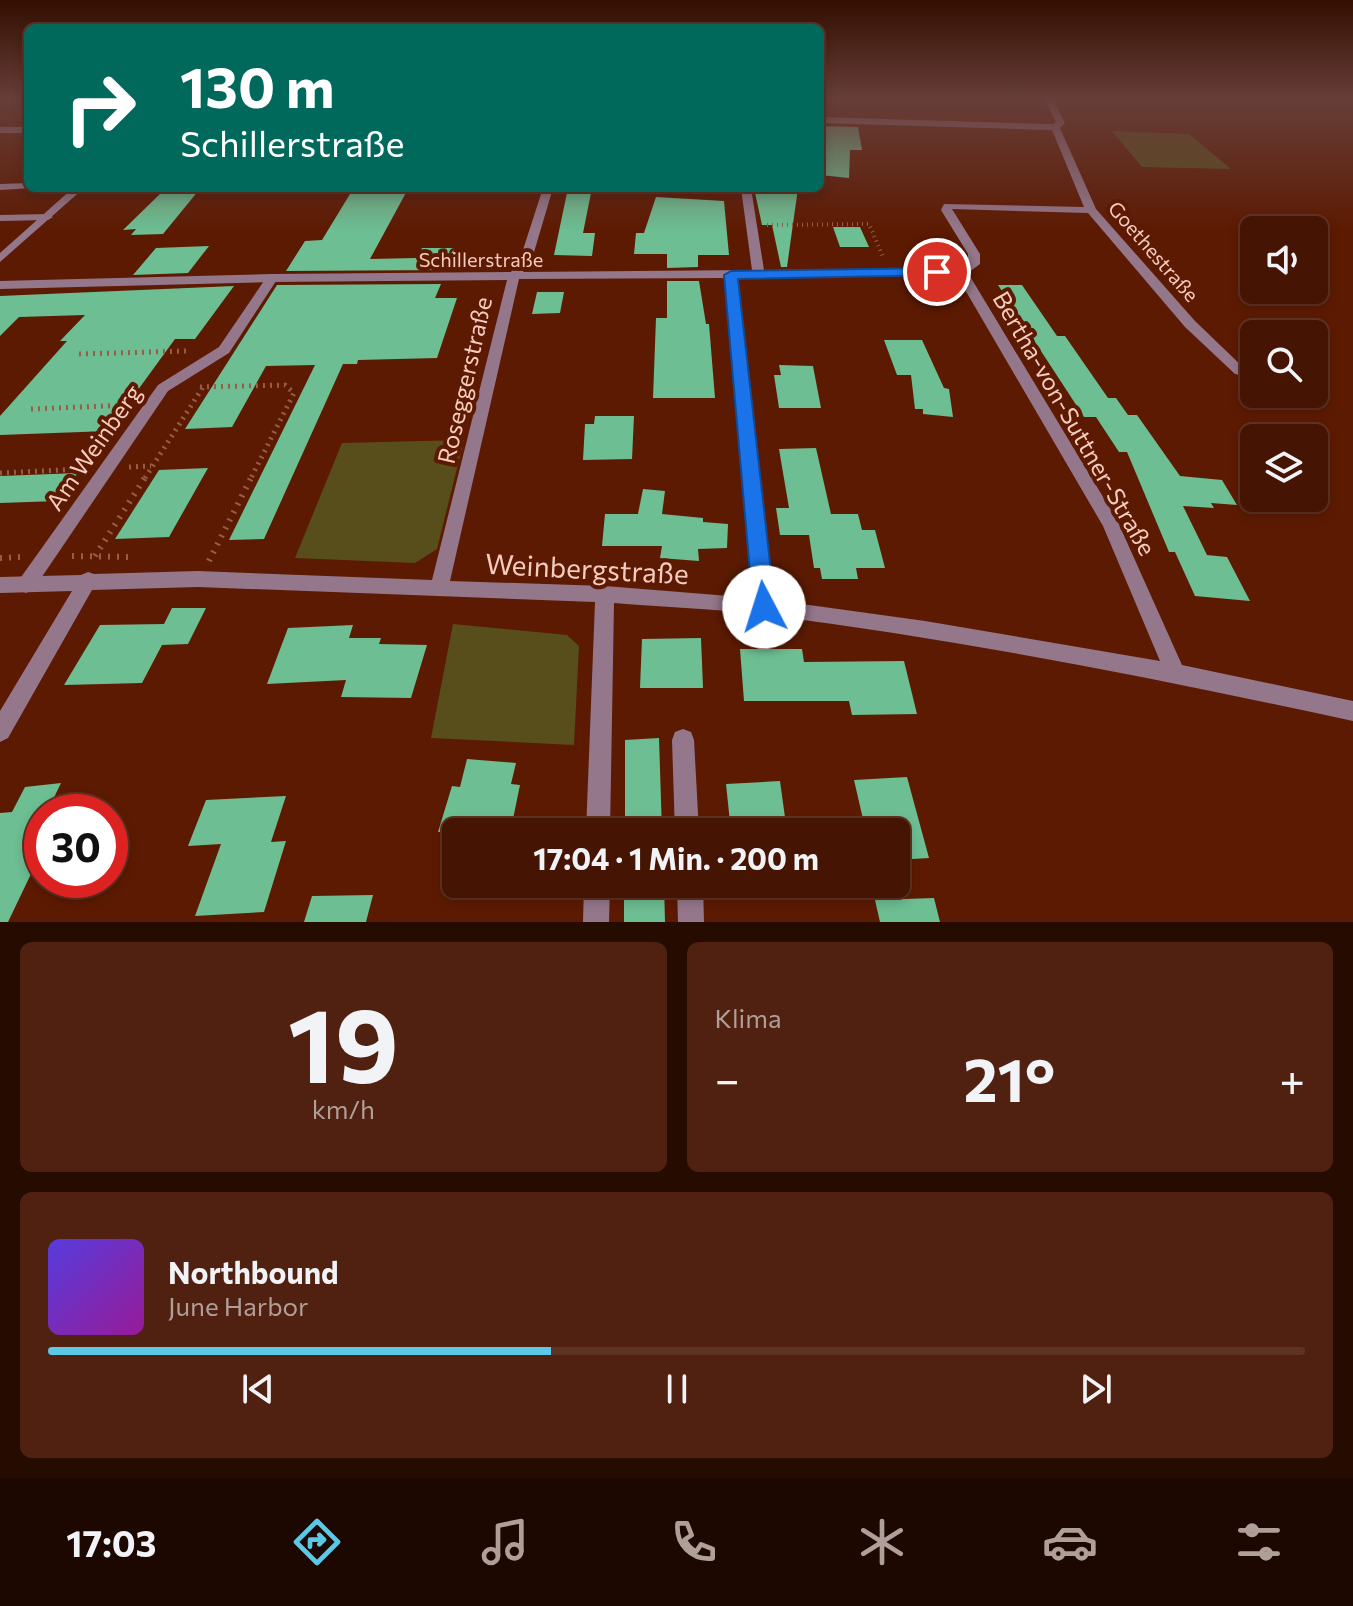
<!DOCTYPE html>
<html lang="de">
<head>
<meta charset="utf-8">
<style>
	body { margin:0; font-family:Commissioner,sans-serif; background:#502111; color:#f1f3f6; height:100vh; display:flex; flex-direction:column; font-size:30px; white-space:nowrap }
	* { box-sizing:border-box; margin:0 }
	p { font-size:26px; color:#b09e99 }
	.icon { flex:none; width:44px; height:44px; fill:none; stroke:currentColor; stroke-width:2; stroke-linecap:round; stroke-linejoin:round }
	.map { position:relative; height:922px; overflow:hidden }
	.side { display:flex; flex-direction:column; gap:20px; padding:20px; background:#260b01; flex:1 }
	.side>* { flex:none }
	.banner { position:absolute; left:24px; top:24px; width:800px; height:168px; border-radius:12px; box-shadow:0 4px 12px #0003,0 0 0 2px #5e3324; background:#00695c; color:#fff; overflow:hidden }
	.buttons { position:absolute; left:1240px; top:216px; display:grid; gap:16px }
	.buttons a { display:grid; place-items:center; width:88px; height:88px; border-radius:12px; background:#461402; box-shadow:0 4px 12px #0003,0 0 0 2px #5e3324; font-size:40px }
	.speed { position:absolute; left:24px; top:794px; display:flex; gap:16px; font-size:40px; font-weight:700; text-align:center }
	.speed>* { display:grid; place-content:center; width:104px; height:104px; border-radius:50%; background:#461402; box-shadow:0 4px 12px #0003,0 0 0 2px #5e3324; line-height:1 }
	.speed .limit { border:12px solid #d22; background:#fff; color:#111 }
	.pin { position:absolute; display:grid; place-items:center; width:68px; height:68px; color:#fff; margin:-34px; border:4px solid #fff; border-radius:50%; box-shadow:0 2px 8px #0007 }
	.me { position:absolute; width:88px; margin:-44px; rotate:355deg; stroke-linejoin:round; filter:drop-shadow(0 0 6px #0008) }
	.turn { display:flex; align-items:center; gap:28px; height:168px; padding:0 24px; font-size:36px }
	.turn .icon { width:104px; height:104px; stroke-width:2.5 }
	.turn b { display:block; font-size:56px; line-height:68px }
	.big { font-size:60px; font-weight:700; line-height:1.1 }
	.side .widget { flex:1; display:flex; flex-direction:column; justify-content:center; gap:12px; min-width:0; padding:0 28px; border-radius:12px; background:#502111 }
	.side .dial { align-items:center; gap:0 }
	.dial b { font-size:104px; line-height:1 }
	.song { display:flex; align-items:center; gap:24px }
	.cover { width:96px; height:96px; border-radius:12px; background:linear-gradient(135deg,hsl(250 70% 55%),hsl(300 70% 35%)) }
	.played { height:8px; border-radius:4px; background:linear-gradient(90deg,#5ac8e6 40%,#5e3324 40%) }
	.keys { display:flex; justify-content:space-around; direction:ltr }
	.heat { display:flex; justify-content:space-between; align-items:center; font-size:44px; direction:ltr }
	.side .tiles { flex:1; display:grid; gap:20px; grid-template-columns:1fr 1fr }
	.widget:last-child { grid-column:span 2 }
	.trip { position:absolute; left:442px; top:818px; width:468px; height:80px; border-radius:12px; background:#461402; box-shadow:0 4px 12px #0003,0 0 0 2px #5e3324; font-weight:700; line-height:80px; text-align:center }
	.dock { display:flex; height:128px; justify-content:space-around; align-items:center; background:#1c0801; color:#b09e99 }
	.dock .icon { width:56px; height:56px }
	.dock .on { color:#5ac8e6 }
	.dock b { font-size:36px; color:#f1f3f6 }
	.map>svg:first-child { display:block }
</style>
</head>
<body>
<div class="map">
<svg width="1353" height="922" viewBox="0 0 1353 922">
	<rect width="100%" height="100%" fill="#5d1a02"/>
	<!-- green -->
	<g fill="#574e1b">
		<polygon points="1112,131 1189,134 1231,169 1142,167"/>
		<polygon points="464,440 437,549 415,563 295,558 342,443"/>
		<polygon points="453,624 567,635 579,646 574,745 431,738"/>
	</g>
	<!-- building -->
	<g fill="#6dbe92">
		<polygon points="820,126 858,127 862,150 850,150 849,178 820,175"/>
		<polygon points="568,188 592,188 583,233 595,233 592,256 554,255"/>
		<polygon points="754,188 798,188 787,267 781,267 772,225 762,225"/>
		<polygon points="379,189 408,189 370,259 417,258 422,248 455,248 446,270 286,271 305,241 322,240 350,194 377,193"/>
		<polygon points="199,190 163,234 131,235 136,229 123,230 163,191"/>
		<polygon points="656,197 724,201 729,255 698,255 698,267 667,268 667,254 634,254 636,233 644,233"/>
		<polygon points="833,227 860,227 869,247 840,247"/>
		<polygon points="209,246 188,273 133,275 156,248"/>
		<polygon points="667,281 699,281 706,324 709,324 715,398 653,398 656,318 667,318"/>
		<polygon points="441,284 435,298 457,298 437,358 358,360 357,364 343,364 264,539 229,540 315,365 266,366 232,427 185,429 277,285"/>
		<polygon points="998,285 1022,285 1057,336 1065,336 1108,398 1116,398 1128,415 1137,415 1180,476 1222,480 1237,505 1211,503 1214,508 1183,506 1207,555 1227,557 1250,601 1195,596 1175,552 1169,552 1127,452 1119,452 1096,417 1084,417"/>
		<polygon points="234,286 195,339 175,339 108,431 0,435 0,416 67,341 60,341 85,315 19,317 0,336 0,296"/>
		<polygon points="537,292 564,292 560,313 532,314"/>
		<polygon points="884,340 922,340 944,388 949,389 953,417 923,414 923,409 915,409 911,375 897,375"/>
		<polygon points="779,365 813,366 821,408 779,408 774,375 781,375"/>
		<polygon points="595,416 634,416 632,459 583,460 585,424 594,424"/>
		<polygon points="816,448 831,514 858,514 862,530 875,530 885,568 856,568 858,579 822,579 820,568 814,568 809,535 780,535 776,508 789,508 779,449"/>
		<polygon points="208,468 169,537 115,539 159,470"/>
		<polygon points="78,473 57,501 0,503 0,476"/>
		<polygon points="643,489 665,491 662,514 703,518 703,522 728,524 727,548 698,549 699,561 660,558 662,546 602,546 605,514 638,514"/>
		<polygon points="172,608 206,608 188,644 162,645 142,683 64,685 100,625 164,624"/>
		<polygon points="353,625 349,638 381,638 379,644 427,645 411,698 341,697 346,680 267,684 288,628"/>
		<polygon points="701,638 703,688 640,688 642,639"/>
		<polygon points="740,649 802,649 804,662 904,661 917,714 852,715 849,701 744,701"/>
		<polygon points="659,738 662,832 625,832 625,740"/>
		<polygon points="467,759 516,763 511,784 520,785 513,819 497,818 493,832 438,832 452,786 460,787"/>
		<polygon points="907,777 929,858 896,860 896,832 866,832 854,780"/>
		<polygon points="780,781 787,832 731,832 726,784"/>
		<polygon points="61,783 47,812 42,812 42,851 8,922 0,922 0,813 12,812 25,787"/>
		<polygon points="286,796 271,842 286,841 264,912 195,916 221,844 188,846 206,800"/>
		<polygon points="624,884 664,884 665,922 624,922"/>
		<polygon points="373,895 366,922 304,922 312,896"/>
		<polygon points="934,898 940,922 880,922 875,900"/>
	</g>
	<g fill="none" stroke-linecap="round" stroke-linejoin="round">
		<!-- path-far2 -->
		<polyline stroke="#975d49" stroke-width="4" stroke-dasharray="1 4" stroke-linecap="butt" points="767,225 869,224 883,257"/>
		<!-- path-far1 -->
		<g stroke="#975d49" stroke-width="5" stroke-dasharray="2 5" stroke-linecap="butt">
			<polyline points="79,354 187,351"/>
			<polyline points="200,387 285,385 294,393 251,478"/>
			<polyline points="31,409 131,405"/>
			<polyline points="129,467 151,466"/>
			<polyline points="0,473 83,469"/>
			<polyline points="145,478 203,387"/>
		</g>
		<!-- path -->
		<g stroke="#975d49" stroke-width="6" stroke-dasharray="2 7" stroke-linecap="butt">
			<polyline points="72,556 130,557"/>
			<polyline points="95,556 146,476"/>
			<polyline points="0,558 22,557"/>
			<polyline points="209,561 252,476"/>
		</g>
		<!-- service -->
		<g fill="#95778b" fill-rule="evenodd">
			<polygon points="0,215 48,214 53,217 48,220 0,221"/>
			<polygon points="272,274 278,278 229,353 168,391 33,590 26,593 19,590 17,585 19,580 158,385 219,347 268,275"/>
			<polygon points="683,729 691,732 694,740 699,832 675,832 672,740 675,732"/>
			<polygon points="677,884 703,884 704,922 678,922"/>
		</g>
		<!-- minor -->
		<g fill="#95778b" fill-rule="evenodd">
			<path d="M1045,100H1053L1065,123L1060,128L1096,209L1195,321L1247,371L1240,375L1235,374L1185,327L1088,213L952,209L980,254V264L968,273L1117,520L1182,665L1353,701V721C1159,679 963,640 766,615C716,609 665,607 614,603L610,832H586L595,602L198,587L92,590L8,738L0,742V711L72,591L0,593V577L81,575L88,572L94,574L198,571L432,580L507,280L272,282L0,289V281L272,274L511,272L520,259L543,188H553L532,259L523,272L752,270L741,188H751L764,270L958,268L968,263V254L941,210L944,204L1084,207L1052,130L820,123V117L1053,124L1056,122ZM957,276L1103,526L1160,661L925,621L773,600L737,278ZM725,278L754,598L605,586L450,581L519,279Z"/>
			<rect x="0" y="127" width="28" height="6"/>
			<polygon points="28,183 28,188 32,188 0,190 0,184"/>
			<polygon points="73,188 84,188 0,262 0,253"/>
			<polygon points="584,884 610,884 609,922 583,922"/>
		</g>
	</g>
	<!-- sky -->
	<linearGradient id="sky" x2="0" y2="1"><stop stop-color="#330e01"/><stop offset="0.43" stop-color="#673e39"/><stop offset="1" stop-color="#673e39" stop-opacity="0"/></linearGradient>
	<rect width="1353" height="230" fill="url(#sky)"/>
	<!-- route -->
	<polygon fill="#1a73e8" stroke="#114b97" stroke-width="2" points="937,268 942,270 942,275 738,279 775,607 771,614 764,617 756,614 753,607 724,275 731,271"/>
	<g text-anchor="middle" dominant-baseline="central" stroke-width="8" stroke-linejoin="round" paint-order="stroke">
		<!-- far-street labels -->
		<g font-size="20" fill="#f6ccbf" stroke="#5d1a02">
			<text transform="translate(1154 251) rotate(49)">Goethestraße</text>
			<text x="481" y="259">Schillerstraße</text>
		</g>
		<!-- street labels -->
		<g font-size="24" fill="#f6ccbf" stroke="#5d1a02">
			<text transform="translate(464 380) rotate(-77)">Roseggerstraße</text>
			<text transform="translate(1075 423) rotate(60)">Bertha-von-Suttner-Straße</text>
			<text transform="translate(93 447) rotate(-55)">Am Weinberg</text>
		</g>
		<!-- near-street labels -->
		<g font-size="28" fill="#f6ccbf" stroke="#5d1a02">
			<text transform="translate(587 568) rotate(3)">Weinbergstraße</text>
		</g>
	</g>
</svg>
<div class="buttons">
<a><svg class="icon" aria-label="sound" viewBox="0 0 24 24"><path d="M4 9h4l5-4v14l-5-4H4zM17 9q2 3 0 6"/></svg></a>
<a><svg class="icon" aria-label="search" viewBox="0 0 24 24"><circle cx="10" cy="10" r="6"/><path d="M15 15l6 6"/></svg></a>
<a><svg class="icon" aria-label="layers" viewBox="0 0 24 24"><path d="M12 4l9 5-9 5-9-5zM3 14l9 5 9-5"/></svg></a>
</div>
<div class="speed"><div class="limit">30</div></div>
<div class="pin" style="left:937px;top:272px;background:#d93025"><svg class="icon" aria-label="arrive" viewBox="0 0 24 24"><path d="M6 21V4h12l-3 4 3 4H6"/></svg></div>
<svg class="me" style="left:764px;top:607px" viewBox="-20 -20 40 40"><circle r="19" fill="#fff"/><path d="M0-13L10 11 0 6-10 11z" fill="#1a73e8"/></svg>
<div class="trip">17:04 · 1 Min. · 200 m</div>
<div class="banner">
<div class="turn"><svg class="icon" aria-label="right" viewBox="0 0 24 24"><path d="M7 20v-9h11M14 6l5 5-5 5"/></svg><div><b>130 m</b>Schillerstraße</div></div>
</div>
</div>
<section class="side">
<div class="tiles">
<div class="widget dial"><b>19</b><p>km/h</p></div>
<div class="widget"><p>Klima</p>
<div class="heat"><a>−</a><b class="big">21°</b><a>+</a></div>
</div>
<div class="widget">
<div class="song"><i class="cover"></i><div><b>Northbound</b><p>June Harbor</p></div></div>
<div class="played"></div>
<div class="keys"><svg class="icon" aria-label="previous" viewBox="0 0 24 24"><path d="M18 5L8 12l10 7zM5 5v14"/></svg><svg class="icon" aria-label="pause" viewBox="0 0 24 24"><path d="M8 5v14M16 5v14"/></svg><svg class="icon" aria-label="next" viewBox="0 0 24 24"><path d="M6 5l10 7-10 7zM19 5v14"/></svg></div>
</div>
</div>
</section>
<nav class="dock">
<b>17:03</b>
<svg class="icon on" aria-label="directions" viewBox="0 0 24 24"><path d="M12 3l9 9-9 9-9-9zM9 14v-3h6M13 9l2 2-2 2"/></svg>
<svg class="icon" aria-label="music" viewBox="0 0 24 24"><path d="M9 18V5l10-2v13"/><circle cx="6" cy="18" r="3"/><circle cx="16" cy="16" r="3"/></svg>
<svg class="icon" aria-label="phone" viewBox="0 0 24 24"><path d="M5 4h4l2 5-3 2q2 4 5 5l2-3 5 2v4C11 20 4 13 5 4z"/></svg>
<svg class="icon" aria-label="climate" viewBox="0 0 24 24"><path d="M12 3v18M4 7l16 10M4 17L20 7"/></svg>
<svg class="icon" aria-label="car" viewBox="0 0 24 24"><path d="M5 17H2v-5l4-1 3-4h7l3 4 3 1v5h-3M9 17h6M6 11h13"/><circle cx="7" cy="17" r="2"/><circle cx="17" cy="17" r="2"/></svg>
<svg class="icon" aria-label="filters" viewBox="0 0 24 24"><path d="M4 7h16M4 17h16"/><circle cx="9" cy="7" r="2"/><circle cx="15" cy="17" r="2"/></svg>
</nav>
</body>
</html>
